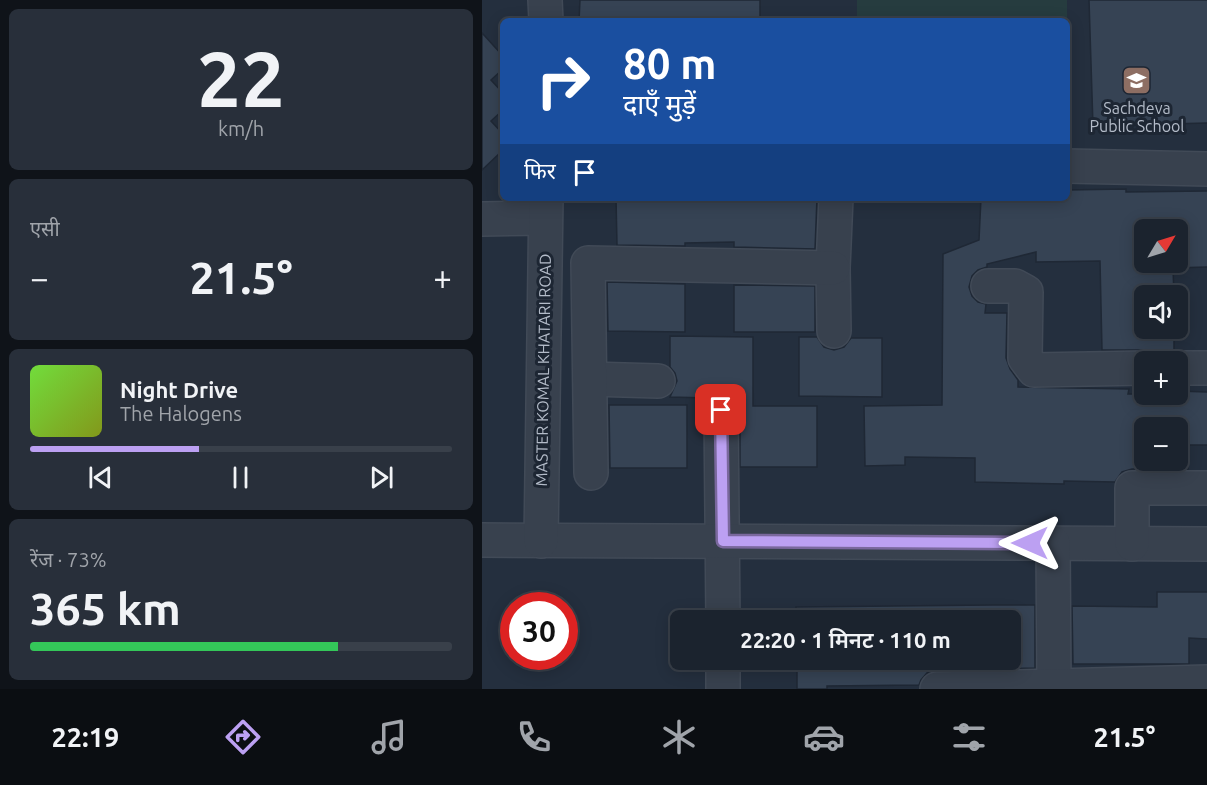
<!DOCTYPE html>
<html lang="hi">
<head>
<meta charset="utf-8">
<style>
	body { margin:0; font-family:Ubuntu,"Noto Sans Devanagari",sans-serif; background:#282f3a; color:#f1f3f6; height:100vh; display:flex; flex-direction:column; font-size:22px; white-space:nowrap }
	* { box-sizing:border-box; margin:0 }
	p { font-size:20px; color:#a0a4aa }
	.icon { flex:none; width:33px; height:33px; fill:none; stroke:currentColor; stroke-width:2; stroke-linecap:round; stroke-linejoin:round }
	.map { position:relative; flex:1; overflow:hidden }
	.panel { display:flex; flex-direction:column; gap:9px; padding:9px; background:#0f1319; width:482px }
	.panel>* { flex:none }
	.hud { position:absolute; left:18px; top:18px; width:570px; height:183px; border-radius:9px; box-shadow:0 3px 15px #0003,0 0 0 2px #39404a; background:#1a4fa0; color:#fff; overflow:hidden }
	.needle { width:39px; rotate:52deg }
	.fabs { position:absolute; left:652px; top:219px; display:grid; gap:12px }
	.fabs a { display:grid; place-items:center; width:54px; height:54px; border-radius:9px; background:#1b232e; box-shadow:0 3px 15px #0003,0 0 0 2px #39404a; font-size:30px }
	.speed { position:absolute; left:18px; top:592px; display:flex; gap:12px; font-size:30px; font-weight:700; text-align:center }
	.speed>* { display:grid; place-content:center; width:78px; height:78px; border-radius:50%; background:#1b232e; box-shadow:0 3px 15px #0003,0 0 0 2px #39404a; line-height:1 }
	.speed .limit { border:9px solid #d22; background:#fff; color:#111 }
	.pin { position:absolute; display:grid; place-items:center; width:51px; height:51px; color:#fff; margin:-26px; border-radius:12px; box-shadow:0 3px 9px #0006 }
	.me { position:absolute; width:66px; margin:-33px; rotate:270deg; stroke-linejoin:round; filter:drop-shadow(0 0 4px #0008) }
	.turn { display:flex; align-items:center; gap:21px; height:126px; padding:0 24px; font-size:27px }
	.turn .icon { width:78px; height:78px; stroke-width:2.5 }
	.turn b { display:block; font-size:42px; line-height:51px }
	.then { display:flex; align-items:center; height:57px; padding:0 24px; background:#0003; gap:12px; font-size:22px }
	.big { font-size:45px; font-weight:600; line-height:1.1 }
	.panel .tile { flex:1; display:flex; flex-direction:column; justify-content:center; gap:9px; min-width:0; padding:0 21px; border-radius:9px; background:#282f3a }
	.panel .dial { align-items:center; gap:0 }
	.dial b { font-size:78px; line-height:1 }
	.song { display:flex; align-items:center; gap:18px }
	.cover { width:72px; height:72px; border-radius:9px; background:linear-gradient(135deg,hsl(100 70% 55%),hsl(70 70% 35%)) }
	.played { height:6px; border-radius:3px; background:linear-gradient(90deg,#bca0f2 40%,#39404a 40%) }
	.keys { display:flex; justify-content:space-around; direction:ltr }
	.heat { display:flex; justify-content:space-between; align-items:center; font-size:33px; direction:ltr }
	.charge { height:9px; border-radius:4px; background:linear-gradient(90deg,#34c759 73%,#39404a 0) }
	.trip { position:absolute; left:188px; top:610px; width:351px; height:60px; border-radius:9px; background:#1b232e; box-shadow:0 3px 15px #0003,0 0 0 2px #39404a; font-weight:600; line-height:60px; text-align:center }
	.menu { display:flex; height:96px; justify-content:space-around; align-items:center; background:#0b0e12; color:#a0a4aa }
	.menu .icon { width:42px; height:42px }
	.menu .current { color:#bca0f2 }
	.menu b { font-size:27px; color:#f1f3f6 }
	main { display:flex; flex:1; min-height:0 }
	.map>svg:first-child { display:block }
</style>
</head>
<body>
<main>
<section class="panel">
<div class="tile dial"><b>22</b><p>km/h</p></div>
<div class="tile"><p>एसी</p>
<div class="heat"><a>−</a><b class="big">21.5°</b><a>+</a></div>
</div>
<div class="tile">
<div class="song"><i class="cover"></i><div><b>Night Drive</b><p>The Halogens</p></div></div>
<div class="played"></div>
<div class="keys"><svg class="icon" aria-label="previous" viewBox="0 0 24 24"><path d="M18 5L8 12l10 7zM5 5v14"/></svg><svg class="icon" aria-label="pause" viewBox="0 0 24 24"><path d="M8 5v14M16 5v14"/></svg><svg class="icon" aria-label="next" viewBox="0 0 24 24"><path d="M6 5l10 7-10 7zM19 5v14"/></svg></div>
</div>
<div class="tile"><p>रेंज · 73%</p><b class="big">365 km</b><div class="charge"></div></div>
</section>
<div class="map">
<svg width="726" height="689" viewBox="0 0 726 689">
	<rect width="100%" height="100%" fill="#242f3e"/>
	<!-- green -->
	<polygon fill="#263c3f" points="375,0 585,0 586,131 585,21 375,21"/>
	<!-- building -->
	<g fill="#364354" stroke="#1f2835" stroke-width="1.5" fill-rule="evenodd">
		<polygon points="98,0 278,0 278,21 97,21"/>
		<polygon points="607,0 726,0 726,123 611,126"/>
		<polygon points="0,33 21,56 21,69 9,80 21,93 21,110 9,121 21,134 21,150 0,170"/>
		<path d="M644,189V192L726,191V267L691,268L692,296H663V328H692V350H620L618,261L554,262V252L505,264V267L496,270L490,276L487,287L490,296L496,302L504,304L503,313H525L524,358L528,369L536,380V387L647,389L646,394H696V391L726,392V445H707L706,469H650L640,472L633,482L582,481V484L493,482V458L423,457V465L383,466L382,406L460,405L461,254L497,240L499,198H585V190ZM663,230H696V262H663ZM663,428H696V460H663Z"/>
		<polygon points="134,198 335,198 333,249 252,247 252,242 203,243 203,246 135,245"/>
		<polygon points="125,282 203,284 203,332 126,331"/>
		<polygon points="252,285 333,286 333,332 252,332"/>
		<polygon points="188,336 271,337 271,406 335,406 335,467 258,467 258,410 255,400 248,393 239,391 230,394 226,398 188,397 195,381 193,373 188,367"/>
		<polygon points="317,337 335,337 342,347 352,350 362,347 369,338 400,338 400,397 317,396"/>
		<polygon points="127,405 205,405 205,468 128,468"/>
		<polygon points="675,592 726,592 726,639 707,638 707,664 591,664 590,606 675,607"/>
		<polygon points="510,605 553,605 553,668 455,670 445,673 439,680 437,685 345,686 345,689 315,689 315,660 528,660 528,621 314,621 314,607"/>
	</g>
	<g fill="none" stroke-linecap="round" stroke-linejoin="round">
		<defs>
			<g id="minor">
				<polyline points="63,0 64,21"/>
				<polyline points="585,166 726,169"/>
				<polyline points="0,219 63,218"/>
				<polyline points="506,286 533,286 544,292 543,358 552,370 663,368"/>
				<polyline points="352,331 351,268 354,198"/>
				<polyline points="696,368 726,368"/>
				<polyline points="108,379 176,381"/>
				<polyline points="239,410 241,621"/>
				<polyline points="109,473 106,263 351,268"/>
				<polyline points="0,540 726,544"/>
				<polyline points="59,541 64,198"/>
				<polyline points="571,543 572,689"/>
				<polyline points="650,544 650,488 726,488"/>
				<polyline points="241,660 241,689"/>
				<polyline points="455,689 726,682"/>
			</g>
		</defs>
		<!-- minor casing -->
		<use href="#minor" stroke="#414a57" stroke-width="36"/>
		<!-- minor -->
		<use href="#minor" stroke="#38414e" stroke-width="33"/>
	</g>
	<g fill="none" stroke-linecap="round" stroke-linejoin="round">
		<defs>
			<polyline id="route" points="239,410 241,541 548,543"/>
		</defs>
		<!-- route casing -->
		<use href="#route" stroke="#7a689d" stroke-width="15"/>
		<!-- route -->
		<use href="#route" stroke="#bca0f2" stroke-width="10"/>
	</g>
	<!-- icons -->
	<defs>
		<symbol id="school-square" viewBox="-11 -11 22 22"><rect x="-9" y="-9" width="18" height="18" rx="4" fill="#8d6e63" stroke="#1d2633"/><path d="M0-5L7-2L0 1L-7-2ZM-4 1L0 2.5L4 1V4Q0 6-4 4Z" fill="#fff"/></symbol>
	</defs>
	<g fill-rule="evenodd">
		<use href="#school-square" x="638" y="64" width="33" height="33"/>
	</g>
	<g text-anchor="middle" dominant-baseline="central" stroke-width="6" stroke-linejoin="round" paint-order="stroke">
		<!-- poi labels -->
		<g font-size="16" fill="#b4bcc9" stroke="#1d2633">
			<text x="655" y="108">Sachdeva<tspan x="655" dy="18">Public School</tspan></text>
		</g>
		<!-- street labels -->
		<g font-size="16" fill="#b4bcc9" stroke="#1d2633">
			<text transform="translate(61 370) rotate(-89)">MASTER KOMAL KHATARI ROAD</text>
		</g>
	</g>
</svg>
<div class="fabs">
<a><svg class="needle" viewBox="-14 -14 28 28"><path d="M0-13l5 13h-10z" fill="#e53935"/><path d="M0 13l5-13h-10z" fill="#a0a4aa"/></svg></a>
<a><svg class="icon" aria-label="sound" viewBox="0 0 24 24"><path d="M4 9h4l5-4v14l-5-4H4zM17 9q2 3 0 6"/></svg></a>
<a>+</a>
<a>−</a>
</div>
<div class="speed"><div class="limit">30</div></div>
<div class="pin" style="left:239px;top:410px;background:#d93025"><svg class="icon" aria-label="arrive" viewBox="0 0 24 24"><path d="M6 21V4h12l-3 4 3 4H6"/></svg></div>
<svg class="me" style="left:548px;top:543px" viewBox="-20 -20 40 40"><path d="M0-17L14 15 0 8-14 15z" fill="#bca0f2" stroke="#fff" stroke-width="4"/></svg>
<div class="trip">22:20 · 1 मिनट · 110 m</div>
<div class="hud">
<div class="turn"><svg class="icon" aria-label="right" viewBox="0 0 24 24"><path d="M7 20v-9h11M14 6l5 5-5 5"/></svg><div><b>80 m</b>दाएँ मुड़ें</div></div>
<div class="then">फिर<svg class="icon" aria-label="arrive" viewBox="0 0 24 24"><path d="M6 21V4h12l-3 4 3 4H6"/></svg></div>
</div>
</div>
</main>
<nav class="menu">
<b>22:19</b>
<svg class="icon current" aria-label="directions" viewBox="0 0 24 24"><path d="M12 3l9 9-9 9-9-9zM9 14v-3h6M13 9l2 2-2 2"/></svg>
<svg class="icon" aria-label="music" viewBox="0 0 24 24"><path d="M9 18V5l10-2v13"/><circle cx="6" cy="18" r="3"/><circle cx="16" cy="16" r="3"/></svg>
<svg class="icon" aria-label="phone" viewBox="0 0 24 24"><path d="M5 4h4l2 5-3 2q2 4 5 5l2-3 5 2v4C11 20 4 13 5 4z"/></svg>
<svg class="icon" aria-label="climate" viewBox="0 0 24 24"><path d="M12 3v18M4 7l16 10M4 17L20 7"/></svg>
<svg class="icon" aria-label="car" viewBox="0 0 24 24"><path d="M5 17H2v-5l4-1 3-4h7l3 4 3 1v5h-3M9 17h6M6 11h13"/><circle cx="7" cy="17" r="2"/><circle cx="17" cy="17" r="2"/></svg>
<svg class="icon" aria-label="filters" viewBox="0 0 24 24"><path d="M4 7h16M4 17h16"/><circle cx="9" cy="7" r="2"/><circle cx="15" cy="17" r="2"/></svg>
<b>21.5°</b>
</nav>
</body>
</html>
